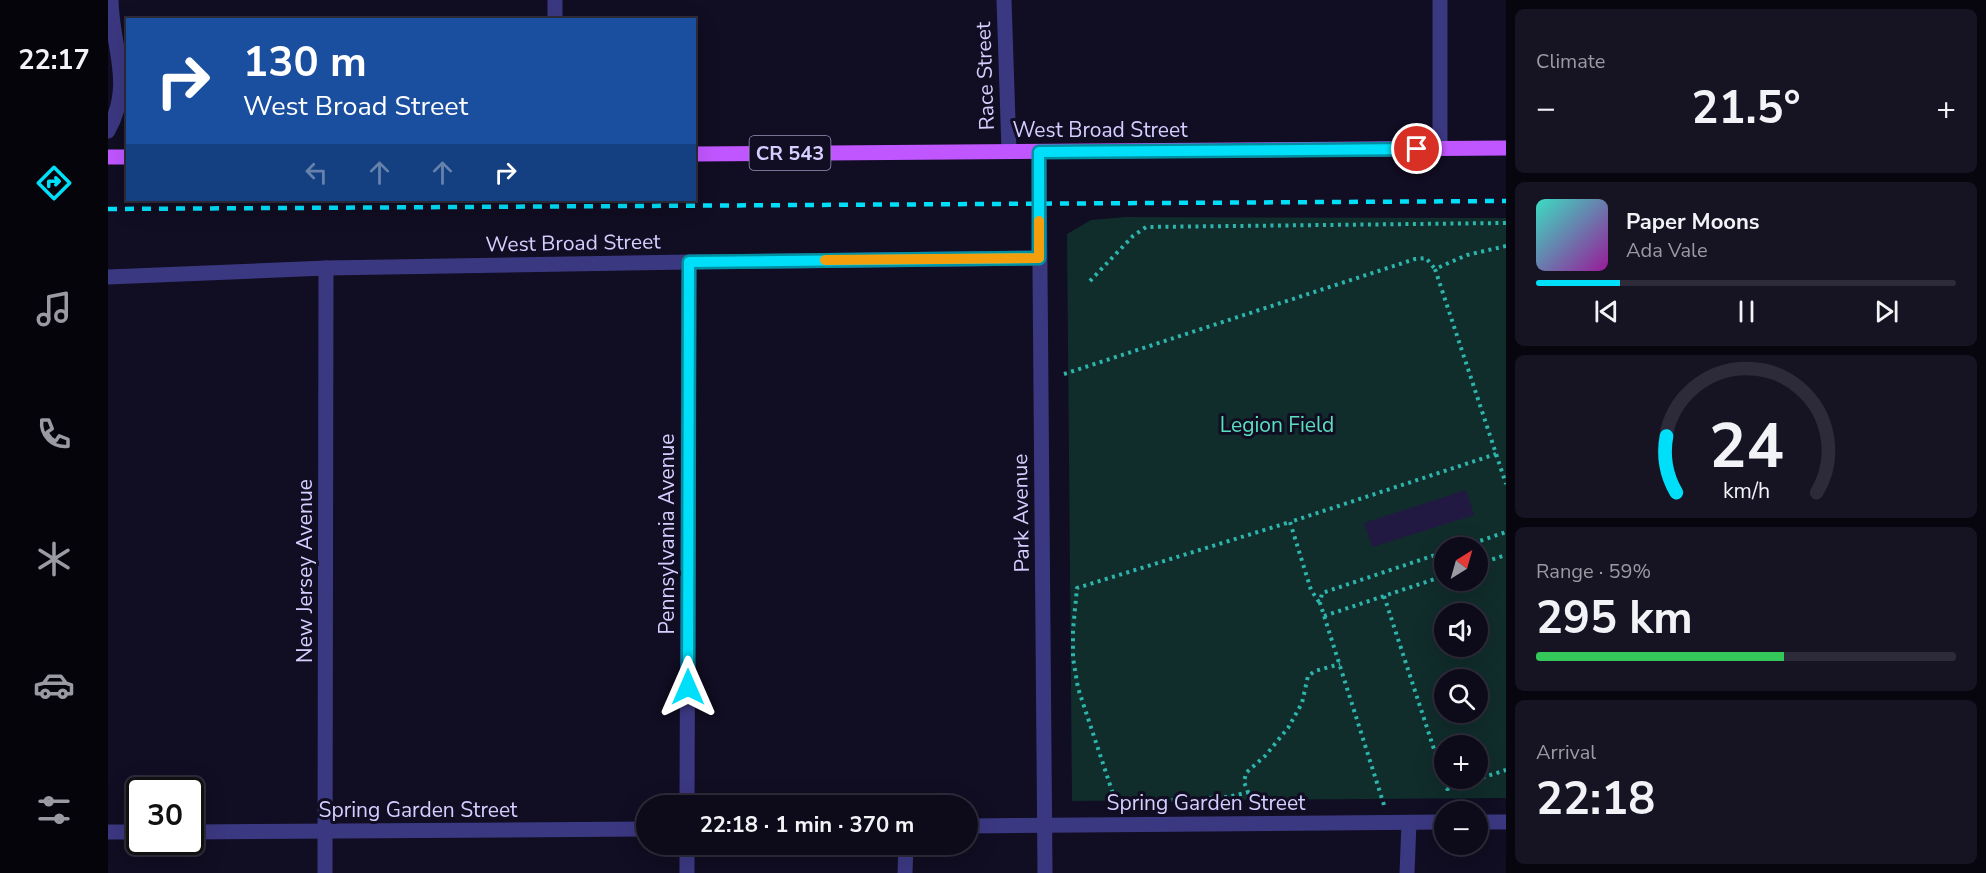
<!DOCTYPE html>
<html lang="en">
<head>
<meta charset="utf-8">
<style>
	body { margin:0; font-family:"Nunito Sans",sans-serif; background:#161323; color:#f1f3f6; height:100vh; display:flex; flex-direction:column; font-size:22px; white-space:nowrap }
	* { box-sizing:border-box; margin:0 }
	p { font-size:20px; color:#9a9aa2 }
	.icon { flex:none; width:33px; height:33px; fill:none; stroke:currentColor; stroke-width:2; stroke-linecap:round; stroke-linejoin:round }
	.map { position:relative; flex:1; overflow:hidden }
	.panel { display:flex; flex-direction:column; gap:9px; padding:9px; background:#07060e; width:480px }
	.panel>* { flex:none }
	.guide { position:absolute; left:18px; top:18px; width:570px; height:183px; border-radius:0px; box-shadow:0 6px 24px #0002,0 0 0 2px #2d2b39; background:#1a4fa0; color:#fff; overflow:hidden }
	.needle { width:39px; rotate:37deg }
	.tools { position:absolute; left:1326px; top:537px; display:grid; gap:12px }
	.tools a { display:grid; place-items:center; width:54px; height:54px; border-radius:50%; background:#0d0a1a; box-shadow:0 6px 24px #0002,0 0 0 2px #2d2b39; font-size:30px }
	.speed { position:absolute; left:18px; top:777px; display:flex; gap:12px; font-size:30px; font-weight:700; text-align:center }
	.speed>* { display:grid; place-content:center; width:78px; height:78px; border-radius:50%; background:#0d0a1a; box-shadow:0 6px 24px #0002,0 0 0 2px #2d2b39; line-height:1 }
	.speed .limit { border:3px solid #111; border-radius:9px; background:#fff; color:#111 }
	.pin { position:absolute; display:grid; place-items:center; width:51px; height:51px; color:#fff; margin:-26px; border:3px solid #fff; border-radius:50%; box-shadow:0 2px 6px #0007 }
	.me { position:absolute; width:66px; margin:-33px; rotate:0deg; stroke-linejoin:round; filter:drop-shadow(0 0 4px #0008) }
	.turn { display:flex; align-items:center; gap:21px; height:126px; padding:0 18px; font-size:27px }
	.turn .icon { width:78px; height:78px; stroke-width:2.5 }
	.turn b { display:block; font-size:42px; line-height:51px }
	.lanes { display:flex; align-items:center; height:57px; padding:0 18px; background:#0003; justify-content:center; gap:30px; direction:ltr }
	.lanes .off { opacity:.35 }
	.big { font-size:45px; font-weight:700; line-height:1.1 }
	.panel .tile { flex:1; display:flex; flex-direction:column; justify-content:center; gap:9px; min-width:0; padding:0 21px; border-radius:9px; background:#161323 }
	.panel .dial { align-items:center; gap:0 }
	.dial svg { height:156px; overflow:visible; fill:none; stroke:#2d2b39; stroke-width:7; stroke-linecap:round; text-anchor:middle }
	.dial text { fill:#f1f3f6; stroke:none }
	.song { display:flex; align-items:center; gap:18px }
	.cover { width:72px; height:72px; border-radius:9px; background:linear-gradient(135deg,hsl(170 70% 55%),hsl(300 70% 35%)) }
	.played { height:6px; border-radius:3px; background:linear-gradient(90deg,#00dffa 20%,#2d2b39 20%) }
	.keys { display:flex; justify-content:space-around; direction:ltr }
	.heat { display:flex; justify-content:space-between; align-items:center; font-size:33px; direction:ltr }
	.charge { height:9px; border-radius:4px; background:linear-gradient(90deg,#34c759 59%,#2d2b39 0) }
	.trip { position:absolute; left:528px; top:795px; width:342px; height:60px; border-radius:30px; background:#0d0a1a; box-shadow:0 6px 24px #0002,0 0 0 2px #2d2b39; font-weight:700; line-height:60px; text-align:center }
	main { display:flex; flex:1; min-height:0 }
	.tabs { display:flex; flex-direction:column; width:108px; justify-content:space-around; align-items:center; background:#05040a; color:#9a9aa2 }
	.tabs .icon { width:42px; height:42px }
	.tabs .on { color:#00dffa }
	.tabs b { font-size:27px; color:#f1f3f6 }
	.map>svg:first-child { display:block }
</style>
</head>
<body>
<main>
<nav class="tabs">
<b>22:17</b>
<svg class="icon on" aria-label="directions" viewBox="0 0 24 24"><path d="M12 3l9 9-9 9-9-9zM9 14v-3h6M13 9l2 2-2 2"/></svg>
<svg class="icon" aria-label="music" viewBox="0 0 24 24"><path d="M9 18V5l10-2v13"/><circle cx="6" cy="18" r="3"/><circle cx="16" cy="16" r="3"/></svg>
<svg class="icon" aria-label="phone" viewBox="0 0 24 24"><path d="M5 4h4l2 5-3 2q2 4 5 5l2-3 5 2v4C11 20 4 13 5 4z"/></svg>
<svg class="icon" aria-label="climate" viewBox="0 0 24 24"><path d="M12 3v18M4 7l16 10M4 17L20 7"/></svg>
<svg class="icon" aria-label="car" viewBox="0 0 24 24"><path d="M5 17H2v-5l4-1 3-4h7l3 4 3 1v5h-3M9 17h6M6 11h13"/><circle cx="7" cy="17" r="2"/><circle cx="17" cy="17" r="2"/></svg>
<svg class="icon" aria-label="filters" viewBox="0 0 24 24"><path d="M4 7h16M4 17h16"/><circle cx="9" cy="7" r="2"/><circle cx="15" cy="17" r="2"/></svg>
</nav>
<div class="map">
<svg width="1398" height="873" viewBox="0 0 1398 873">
	<rect width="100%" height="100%" fill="#110d22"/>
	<!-- green -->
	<path fill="#102c2b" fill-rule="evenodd" d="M1017,217L1398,218V798L964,801L959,234L983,220ZM1336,548H1370V580H1336ZM1336,614H1370V646H1336ZM1336,680H1370V712H1336ZM1336,746H1370V778H1336Z"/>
	<!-- building -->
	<polygon fill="#221943" points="1358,490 1366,515 1264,547 1256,523"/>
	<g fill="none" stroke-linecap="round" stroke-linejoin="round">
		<!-- path -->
		<g stroke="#2db5ad" stroke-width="4" stroke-dasharray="3 4.5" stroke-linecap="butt">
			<polyline points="1398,246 1359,255 1327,269 1398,484"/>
			<polyline points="982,281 1025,236 1038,227 1398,223"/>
			<polyline points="956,374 1307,259 1318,258 1327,269"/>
			<polyline points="1351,548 1398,532"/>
			<polyline points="1370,564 1398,555"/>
			<polyline points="1276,596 1339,789 1398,770"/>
			<polyline points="1211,602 1203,590 1182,522 1388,454"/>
			<polyline points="1216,616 1336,576"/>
			<polyline points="1141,792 1120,797 1026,802 1007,800 970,688 965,658 965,630 969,588 1182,522"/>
			<polyline points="1276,805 1212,603 1214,593 1336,552"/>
			<polyline points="1146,807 1136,782 1138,773 1157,756 1180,728 1194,703 1200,676 1207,671 1232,664"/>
		</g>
		<!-- minor -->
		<g stroke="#3b3882" stroke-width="15">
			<polyline points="447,0 447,20"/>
			<polyline points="896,0 901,151"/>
			<polyline points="1332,0 1332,148"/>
			<path d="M0,131C26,83 4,49 3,0"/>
			<polyline points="931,152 937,873"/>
			<polyline points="0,277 218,268 581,262 931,258"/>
			<polyline points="579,806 581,262"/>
			<polyline points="1370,822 1398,822"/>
			<polyline points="860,826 1336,822"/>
			<polyline points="0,832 32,832"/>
			<polyline points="82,832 538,829"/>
			<polyline points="217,873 218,268"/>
			<polyline points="579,873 579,844"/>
			<polyline points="797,873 798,844"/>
			<polyline points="1299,873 1301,823"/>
		</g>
		<!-- major -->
		<g stroke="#c056ff" stroke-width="15">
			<polyline points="586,154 1398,148"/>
			<polyline points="0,157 20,157"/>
		</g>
		<!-- rail -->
		<polyline stroke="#00dffa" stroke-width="4.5" stroke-dasharray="9 8" stroke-linecap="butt" points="0,209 1398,201"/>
	</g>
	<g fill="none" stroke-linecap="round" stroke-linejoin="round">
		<defs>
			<polyline id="route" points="580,687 581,262 931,258 931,152 1309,149"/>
		</defs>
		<!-- route casing -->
		<use href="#route" stroke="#0091a2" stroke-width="15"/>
		<!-- route -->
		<use href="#route" stroke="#00dffa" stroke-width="10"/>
		<!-- slow -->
		<polyline stroke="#f59e0b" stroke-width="10" points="717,260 931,258 931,221"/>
	</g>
	<g text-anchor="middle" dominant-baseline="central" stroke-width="6" stroke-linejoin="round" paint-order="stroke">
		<!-- shield labels -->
		<rect fill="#110d22" stroke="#9a95bd" stroke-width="1.5" x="641.5" y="136" width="81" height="34" rx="4.5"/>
		<g font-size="20" font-weight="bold" fill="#d4cfff">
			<text x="682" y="153">CR 543</text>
		</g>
		<!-- street labels -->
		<g font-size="21" fill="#d4cfff" stroke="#110d22">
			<text transform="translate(877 76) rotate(-92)">Race Street</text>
			<text x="992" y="130">West Broad Street</text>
			<text transform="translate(465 243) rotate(-1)">West Broad Street</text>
			<text transform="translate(913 513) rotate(-91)">Park Avenue</text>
			<text transform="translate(559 534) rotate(-90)">Pennsylvania Avenue</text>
			<text transform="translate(197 571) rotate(-90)">New Jersey Avenue</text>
			<text x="1098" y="803">Spring Garden Street</text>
			<text x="310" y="810">Spring Garden Street</text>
		</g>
		<!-- park labels -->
		<g font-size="21" fill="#59e0bf" stroke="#110d22">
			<text x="1169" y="425">Legion Field</text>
		</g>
	</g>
</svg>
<div class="tools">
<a><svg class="needle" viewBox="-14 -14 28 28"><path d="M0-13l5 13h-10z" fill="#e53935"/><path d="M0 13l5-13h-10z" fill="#9a9aa2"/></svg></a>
<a><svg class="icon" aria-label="sound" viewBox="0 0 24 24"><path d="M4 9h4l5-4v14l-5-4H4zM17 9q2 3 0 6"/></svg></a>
<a><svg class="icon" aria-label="search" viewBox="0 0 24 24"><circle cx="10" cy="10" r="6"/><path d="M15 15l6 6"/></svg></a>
<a>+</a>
<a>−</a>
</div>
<div class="speed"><div class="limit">30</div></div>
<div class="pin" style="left:1309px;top:149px;background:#d93025"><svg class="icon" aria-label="arrive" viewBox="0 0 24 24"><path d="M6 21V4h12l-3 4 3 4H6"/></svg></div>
<svg class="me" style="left:580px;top:687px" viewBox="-20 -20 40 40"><path d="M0-17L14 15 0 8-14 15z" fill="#00dffa" stroke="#fff" stroke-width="4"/></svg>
<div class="trip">22:18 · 1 min · 370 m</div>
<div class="guide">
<div class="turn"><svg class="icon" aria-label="right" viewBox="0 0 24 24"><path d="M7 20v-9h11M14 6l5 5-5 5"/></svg><div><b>130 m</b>West Broad Street</div></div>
<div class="lanes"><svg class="icon off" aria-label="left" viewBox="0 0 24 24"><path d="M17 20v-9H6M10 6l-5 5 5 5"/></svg><svg class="icon off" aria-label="ahead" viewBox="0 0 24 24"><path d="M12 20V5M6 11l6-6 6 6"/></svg><svg class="icon off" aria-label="ahead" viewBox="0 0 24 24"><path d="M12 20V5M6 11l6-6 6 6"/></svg><svg class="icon" aria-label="right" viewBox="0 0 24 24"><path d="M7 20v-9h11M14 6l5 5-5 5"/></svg></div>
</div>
</div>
<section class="panel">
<div class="tile"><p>Climate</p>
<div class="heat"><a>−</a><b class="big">21.5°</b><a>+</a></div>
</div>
<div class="tile">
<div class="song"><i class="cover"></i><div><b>Paper Moons</b><p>Ada Vale</p></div></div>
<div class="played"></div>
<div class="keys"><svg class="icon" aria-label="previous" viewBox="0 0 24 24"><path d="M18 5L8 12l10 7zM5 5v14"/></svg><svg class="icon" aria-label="pause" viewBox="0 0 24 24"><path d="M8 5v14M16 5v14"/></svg><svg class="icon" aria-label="next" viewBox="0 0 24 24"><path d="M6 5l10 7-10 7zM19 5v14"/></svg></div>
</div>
<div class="tile dial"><svg viewBox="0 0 100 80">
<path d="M14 69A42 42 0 1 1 86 69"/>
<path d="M14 69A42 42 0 0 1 9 40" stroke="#00dffa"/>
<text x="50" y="56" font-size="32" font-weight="700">24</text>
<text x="50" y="72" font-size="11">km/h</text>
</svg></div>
<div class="tile"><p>Range · 59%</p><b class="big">295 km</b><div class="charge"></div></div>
<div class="tile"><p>Arrival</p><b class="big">22:18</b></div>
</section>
</main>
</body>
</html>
